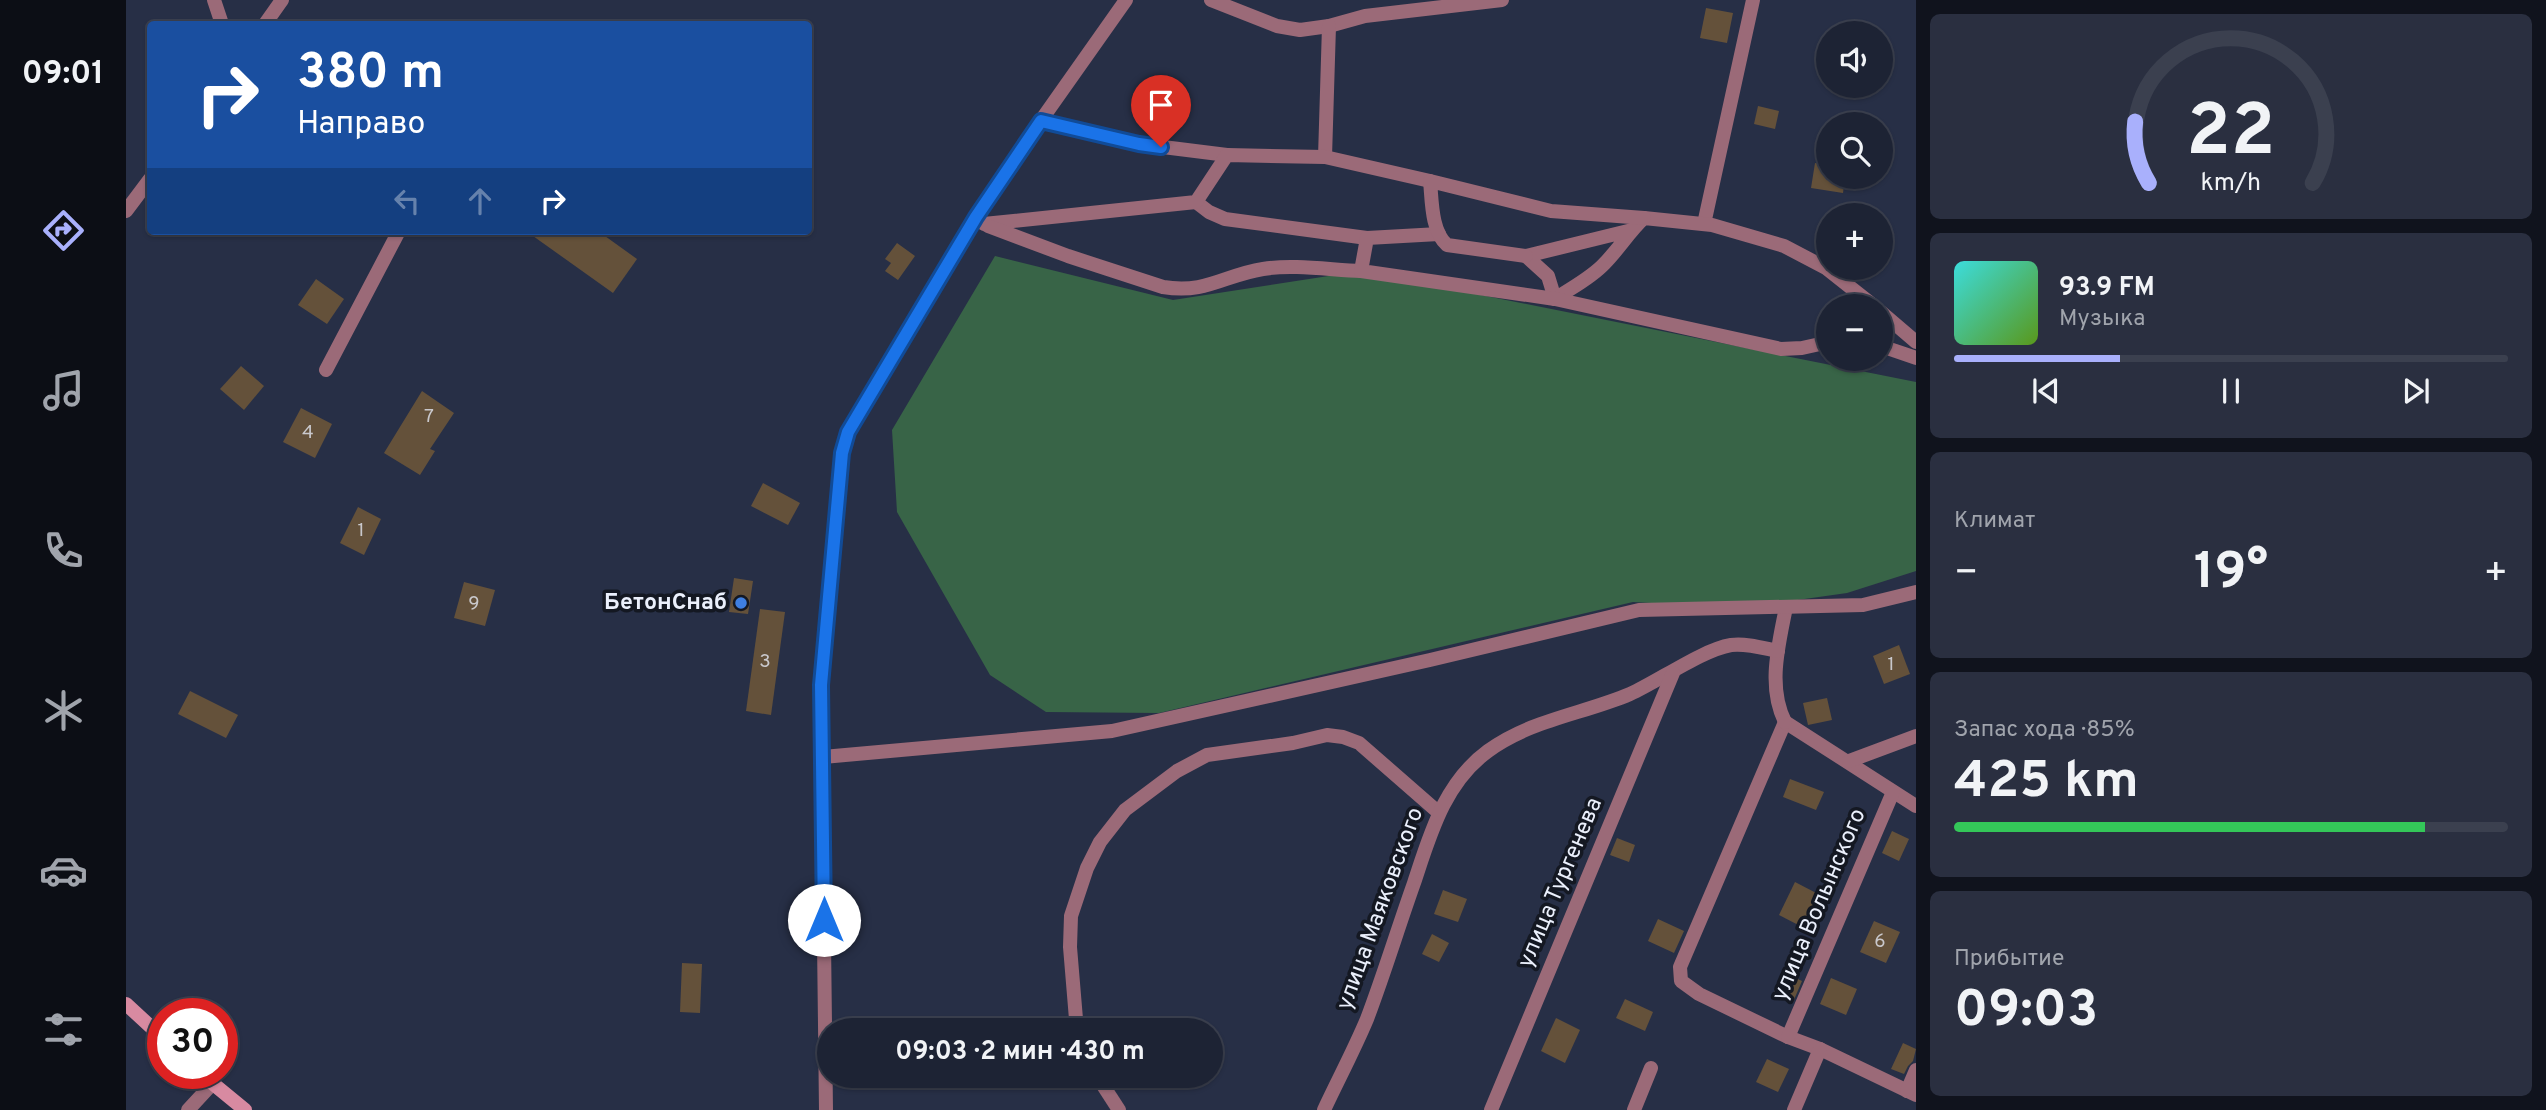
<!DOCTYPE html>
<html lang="ru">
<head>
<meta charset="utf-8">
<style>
	body { margin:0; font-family:Overpass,sans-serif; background:#2a2f40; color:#f1f3f6; height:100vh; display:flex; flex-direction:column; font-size:26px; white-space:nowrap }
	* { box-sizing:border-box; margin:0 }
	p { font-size:23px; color:#a0a4ac }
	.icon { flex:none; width:38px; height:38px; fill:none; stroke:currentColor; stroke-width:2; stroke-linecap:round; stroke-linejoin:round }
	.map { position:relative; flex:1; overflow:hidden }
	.sheet { display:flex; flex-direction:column; gap:14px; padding:14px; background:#10131d; width:630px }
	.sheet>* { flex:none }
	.top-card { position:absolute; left:21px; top:21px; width:665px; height:214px; border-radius:7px; box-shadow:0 2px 5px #0004,0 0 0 2px #3b404f; background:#1a4fa0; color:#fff; overflow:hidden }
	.fabs { position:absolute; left:1690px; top:21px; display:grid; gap:14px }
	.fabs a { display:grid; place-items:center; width:77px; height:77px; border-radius:50%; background:#1d2334; box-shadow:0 2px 5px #0004,0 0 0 2px #3b404f; font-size:35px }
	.speed { position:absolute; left:21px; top:998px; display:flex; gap:14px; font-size:35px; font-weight:700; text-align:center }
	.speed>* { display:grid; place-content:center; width:91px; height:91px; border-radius:50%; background:#1d2334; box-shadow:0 2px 5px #0004,0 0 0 2px #3b404f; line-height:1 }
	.speed .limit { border:10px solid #d22; background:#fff; color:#111 }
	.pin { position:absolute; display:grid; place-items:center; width:60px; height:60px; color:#fff; margin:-72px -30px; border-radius:50% 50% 50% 0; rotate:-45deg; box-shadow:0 0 7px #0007 }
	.pin .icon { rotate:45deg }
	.me { position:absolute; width:77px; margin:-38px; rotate:0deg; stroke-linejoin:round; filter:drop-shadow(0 0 5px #0008) }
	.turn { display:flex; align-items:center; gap:24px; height:147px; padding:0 35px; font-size:32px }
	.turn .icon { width:91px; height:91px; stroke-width:2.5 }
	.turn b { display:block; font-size:49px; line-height:60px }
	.lanes { display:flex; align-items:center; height:66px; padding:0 35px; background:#0003; justify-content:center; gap:35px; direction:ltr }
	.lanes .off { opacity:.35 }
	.big { font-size:52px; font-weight:700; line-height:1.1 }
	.sheet .tile { flex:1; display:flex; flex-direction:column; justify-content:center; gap:10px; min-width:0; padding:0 24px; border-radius:10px; background:#2a2f40 }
	.sheet .dial { align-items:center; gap:0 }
	.dial svg { height:182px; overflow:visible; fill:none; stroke:#3b404f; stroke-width:7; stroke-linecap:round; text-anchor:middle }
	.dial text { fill:#f1f3f6; stroke:none }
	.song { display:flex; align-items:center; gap:21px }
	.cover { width:84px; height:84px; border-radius:10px; background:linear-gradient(135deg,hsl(180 70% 55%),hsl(90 70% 35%)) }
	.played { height:7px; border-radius:4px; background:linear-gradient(90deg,#a9b0fc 30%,#3b404f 30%) }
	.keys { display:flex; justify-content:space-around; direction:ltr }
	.heat { display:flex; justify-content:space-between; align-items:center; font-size:38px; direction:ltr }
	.charge { height:10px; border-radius:5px; background:linear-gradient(90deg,#34c759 85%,#3b404f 0) }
	.trip { position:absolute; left:691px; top:1018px; width:406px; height:70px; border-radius:35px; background:#1d2334; box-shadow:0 2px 5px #0004,0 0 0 2px #3b404f; font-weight:700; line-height:70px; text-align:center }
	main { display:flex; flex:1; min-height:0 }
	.tab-bar { display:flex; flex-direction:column; width:126px; justify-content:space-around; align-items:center; background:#0c0e15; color:#a0a4ac }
	.tab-bar .icon { width:49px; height:49px }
	.tab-bar .current { color:#a9b0fc }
	.tab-bar b { font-size:32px; color:#f1f3f6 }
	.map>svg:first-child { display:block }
</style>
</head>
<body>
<main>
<nav class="tab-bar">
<b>09:01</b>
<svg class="icon current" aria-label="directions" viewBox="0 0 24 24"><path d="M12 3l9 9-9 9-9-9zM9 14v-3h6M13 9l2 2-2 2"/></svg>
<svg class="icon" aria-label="music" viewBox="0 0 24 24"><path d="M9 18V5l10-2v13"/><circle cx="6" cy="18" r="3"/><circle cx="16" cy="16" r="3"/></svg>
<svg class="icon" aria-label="phone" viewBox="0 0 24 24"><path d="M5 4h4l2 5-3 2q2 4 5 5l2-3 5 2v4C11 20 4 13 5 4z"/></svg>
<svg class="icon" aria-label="climate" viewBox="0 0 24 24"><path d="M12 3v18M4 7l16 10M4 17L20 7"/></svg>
<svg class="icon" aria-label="car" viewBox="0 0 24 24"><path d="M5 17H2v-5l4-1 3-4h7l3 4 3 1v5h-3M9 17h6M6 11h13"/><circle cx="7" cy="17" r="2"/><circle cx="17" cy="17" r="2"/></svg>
<svg class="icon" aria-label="filters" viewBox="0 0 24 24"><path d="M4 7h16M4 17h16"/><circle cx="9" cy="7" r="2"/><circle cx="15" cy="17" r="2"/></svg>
</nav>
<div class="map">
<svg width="1790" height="1110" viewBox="0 0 1790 1110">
	<rect width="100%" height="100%" fill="#272f46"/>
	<!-- green -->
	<polygon fill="#386447" points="869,256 1047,300 1235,271 1790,382 1790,571 1721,593 1616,608 1507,602 1033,713 920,712 864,675 771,512 766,430"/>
	<!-- building -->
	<g fill="#64513a">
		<polygon points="1580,8 1607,13 1601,43 1574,38"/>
		<polygon points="1632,106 1653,111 1649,129 1628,124"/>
		<polygon points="1689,163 1703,165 1703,177 1719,177 1717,193 1685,188"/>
		<polygon points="400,231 472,231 511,259 487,293"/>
		<polygon points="771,243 789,256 772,280 759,271 765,263 759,259"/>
		<polygon points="190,279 218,299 201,324 172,305"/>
		<polygon points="115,366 138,386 118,410 94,389"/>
		<polygon points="296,391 328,413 304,449 309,451 294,475 258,453"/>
		<polygon points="175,408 206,424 189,458 157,442"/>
		<polygon points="637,483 674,503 662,525 625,506"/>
		<polygon points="232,507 255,519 238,555 214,543"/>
		<polygon points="608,578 627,581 622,614 603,612"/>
		<polygon points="338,582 369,590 359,626 328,618"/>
		<polygon points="634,609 659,612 645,715 620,711"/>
		<polygon points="1773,645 1784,674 1758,684 1747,656"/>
		<polygon points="64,691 112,715 100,738 52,714"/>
		<polygon points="1701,698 1706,720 1682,725 1677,703"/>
		<polygon points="1664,779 1698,792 1690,810 1657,797"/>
		<polygon points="1766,831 1783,839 1773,861 1756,853"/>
		<polygon points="1491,838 1509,845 1503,862 1484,855"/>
		<polygon points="1669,882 1696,896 1680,929 1653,915"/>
		<polygon points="1317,890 1341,899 1332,922 1308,914"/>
		<polygon points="1532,919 1558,931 1548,953 1522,941"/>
		<polygon points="1748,921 1774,932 1760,963 1734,952"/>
		<polygon points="1306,934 1323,943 1313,962 1296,954"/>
		<polygon points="556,963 576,964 574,1013 554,1012"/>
		<polygon points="1657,972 1676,981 1667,1002 1648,993"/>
		<polygon points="1705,978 1731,989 1720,1015 1694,1004"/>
		<polygon points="1499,999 1527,1012 1519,1031 1490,1018"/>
		<polygon points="1430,1018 1454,1030 1439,1063 1415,1051"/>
		<polygon points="1777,1043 1790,1049 1787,1061 1782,1066 1778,1074 1765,1069"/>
		<polygon points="1641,1059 1663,1069 1652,1092 1630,1082"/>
	</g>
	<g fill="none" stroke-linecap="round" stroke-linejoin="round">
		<!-- minor -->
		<g stroke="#9b6a78" stroke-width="14">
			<polyline points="88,0 96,24"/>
			<polyline points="1085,0 1151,26 1174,30 1203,26 1239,16 1376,0"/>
			<polyline points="139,24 156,0"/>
			<polyline points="915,121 1013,144 1101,155"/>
			<polyline points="1199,157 1203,26"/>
			<polyline points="1070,202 1083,212 1099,219 1241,238"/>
			<polyline points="0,211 24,179"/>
			<polyline points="850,217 858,224 1070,202 1101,155 1199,157 1304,181"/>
			<polyline points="1578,224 1627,0"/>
			<path d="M862,226L942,256L1037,287C1081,294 1098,275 1137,269C1167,264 1205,270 1235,271"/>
			<path d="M1506,230L1400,256L1422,276L1429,299C1445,288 1465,278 1478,264C1493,249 1503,232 1518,218L1586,225L1658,246L1700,268L1748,306"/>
			<polyline points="1313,234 1241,238 1235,271 1429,299 1655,349 1676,348 1703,342"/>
			<path d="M1400,256L1321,245C1305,231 1306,200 1304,181L1425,211L1518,218"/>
			<polyline points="1755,312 1790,342"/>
			<polyline points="1755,346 1790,358"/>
			<polyline points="200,370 273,231"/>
			<polyline points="1659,722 1554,967 1555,981 1573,994 1662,1037 1694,1049 1790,1095"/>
			<polyline points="1659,722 1790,806"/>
			<path d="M1659,722C1641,686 1653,644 1660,607"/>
			<polyline points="697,757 986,731 1304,660 1513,610 1737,605 1790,592"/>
			<polyline points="1723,761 1790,736"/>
			<polyline points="951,1031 944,947 945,916 961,868 974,842 999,810 1051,771 1081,755 1167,743 1201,735 1217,737 1233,743 1312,812"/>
			<polyline points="1662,1037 1767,792"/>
			<polyline points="971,1076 993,1110"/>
			<polyline points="1781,1091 1790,1070"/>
			<polyline points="62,1110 86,1084"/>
			<polyline points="700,1110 695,685 716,453 722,432 733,412 850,217 892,153 1000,0"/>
			<path d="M1198,1110C1212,1080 1228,1050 1241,1019C1258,974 1272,928 1288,883C1304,835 1318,783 1362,751C1404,720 1457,714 1504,694C1533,681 1576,650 1605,645C1620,643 1637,648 1652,651"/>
			<polyline points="1365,1110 1547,673"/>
			<polyline points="1508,1110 1525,1068"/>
			<polyline points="1668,1110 1694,1049"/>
		</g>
		<!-- secondary -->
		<g stroke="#d88aa1" stroke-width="14">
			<polyline points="0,1004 37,1038"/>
			<polyline points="74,1073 119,1110"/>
		</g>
	</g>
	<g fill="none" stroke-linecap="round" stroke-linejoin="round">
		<defs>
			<polyline id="route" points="698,920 695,685 716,453 722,432 850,217 915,121 1013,144 1035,147"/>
		</defs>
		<!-- route casing -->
		<use href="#route" stroke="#114b97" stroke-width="18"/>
		<!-- route -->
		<use href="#route" stroke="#1a73e8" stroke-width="12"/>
	</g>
	<!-- markers -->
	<circle fill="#3f7fe0" stroke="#141822" stroke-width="2.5" cx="615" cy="603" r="7"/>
	<g text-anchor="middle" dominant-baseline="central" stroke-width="7" stroke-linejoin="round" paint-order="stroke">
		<!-- number labels -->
		<g font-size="19" fill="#c9c8cc">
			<text x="303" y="417">7</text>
			<text x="182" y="433">4</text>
			<text x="235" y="531">1</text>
			<text x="348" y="604">9</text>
			<text x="639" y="662">3</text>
			<text x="1765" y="665">1</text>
			<text x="1754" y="942">6</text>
		</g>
		<!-- poi labels -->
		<g font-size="23" font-weight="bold" fill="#ebf0fc" stroke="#141822" text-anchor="end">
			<text x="601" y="603">БетонСнаб</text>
		</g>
		<!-- street labels -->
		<g font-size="23" fill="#ebf0fc" stroke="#141822">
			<text transform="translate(1435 883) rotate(-67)">улица Тургенева</text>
			<text transform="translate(1694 905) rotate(-67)">улица Волынского</text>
			<text transform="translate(1255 909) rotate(-70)">улица Маяковского</text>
		</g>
	</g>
</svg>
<div class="fabs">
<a><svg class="icon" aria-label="sound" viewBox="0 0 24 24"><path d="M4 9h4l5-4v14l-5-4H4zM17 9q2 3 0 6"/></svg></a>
<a><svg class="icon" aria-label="search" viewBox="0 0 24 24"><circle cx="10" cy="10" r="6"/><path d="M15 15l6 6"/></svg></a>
<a>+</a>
<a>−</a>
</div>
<div class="speed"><div class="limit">30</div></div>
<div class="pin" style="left:1035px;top:147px;background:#d93025"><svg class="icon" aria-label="arrive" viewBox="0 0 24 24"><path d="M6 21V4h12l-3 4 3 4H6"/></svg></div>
<svg class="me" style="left:698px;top:920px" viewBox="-20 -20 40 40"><circle r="19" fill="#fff"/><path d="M0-13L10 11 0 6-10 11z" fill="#1a73e8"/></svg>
<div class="trip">09:03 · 2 мин · 430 m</div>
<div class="top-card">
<div class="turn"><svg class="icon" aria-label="right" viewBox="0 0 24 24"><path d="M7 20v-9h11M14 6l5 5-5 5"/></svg><div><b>380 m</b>Направо</div></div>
<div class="lanes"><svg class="icon off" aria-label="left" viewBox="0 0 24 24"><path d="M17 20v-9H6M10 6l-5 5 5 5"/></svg><svg class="icon off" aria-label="ahead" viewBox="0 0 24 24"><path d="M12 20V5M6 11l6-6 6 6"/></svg><svg class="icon" aria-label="right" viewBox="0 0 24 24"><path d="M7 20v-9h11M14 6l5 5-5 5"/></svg></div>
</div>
</div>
<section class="sheet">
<div class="tile dial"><svg viewBox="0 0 100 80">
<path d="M14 69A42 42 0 1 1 86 69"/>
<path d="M14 69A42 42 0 0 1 8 42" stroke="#a9b0fc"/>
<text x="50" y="56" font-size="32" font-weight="700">22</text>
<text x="50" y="72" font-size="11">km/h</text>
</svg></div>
<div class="tile">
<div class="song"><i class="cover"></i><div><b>93.9 FM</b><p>Музыка</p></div></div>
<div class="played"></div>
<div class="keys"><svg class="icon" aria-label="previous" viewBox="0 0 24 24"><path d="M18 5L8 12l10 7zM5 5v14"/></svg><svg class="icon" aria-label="pause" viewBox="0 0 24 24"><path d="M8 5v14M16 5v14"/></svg><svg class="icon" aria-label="next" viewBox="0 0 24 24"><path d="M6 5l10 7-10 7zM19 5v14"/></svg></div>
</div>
<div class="tile"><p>Климат</p>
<div class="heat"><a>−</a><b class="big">19°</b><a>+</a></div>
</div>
<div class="tile"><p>Запас хода · 85%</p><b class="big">425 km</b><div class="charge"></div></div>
<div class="tile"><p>Прибытие</p><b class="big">09:03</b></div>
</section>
</main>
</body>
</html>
